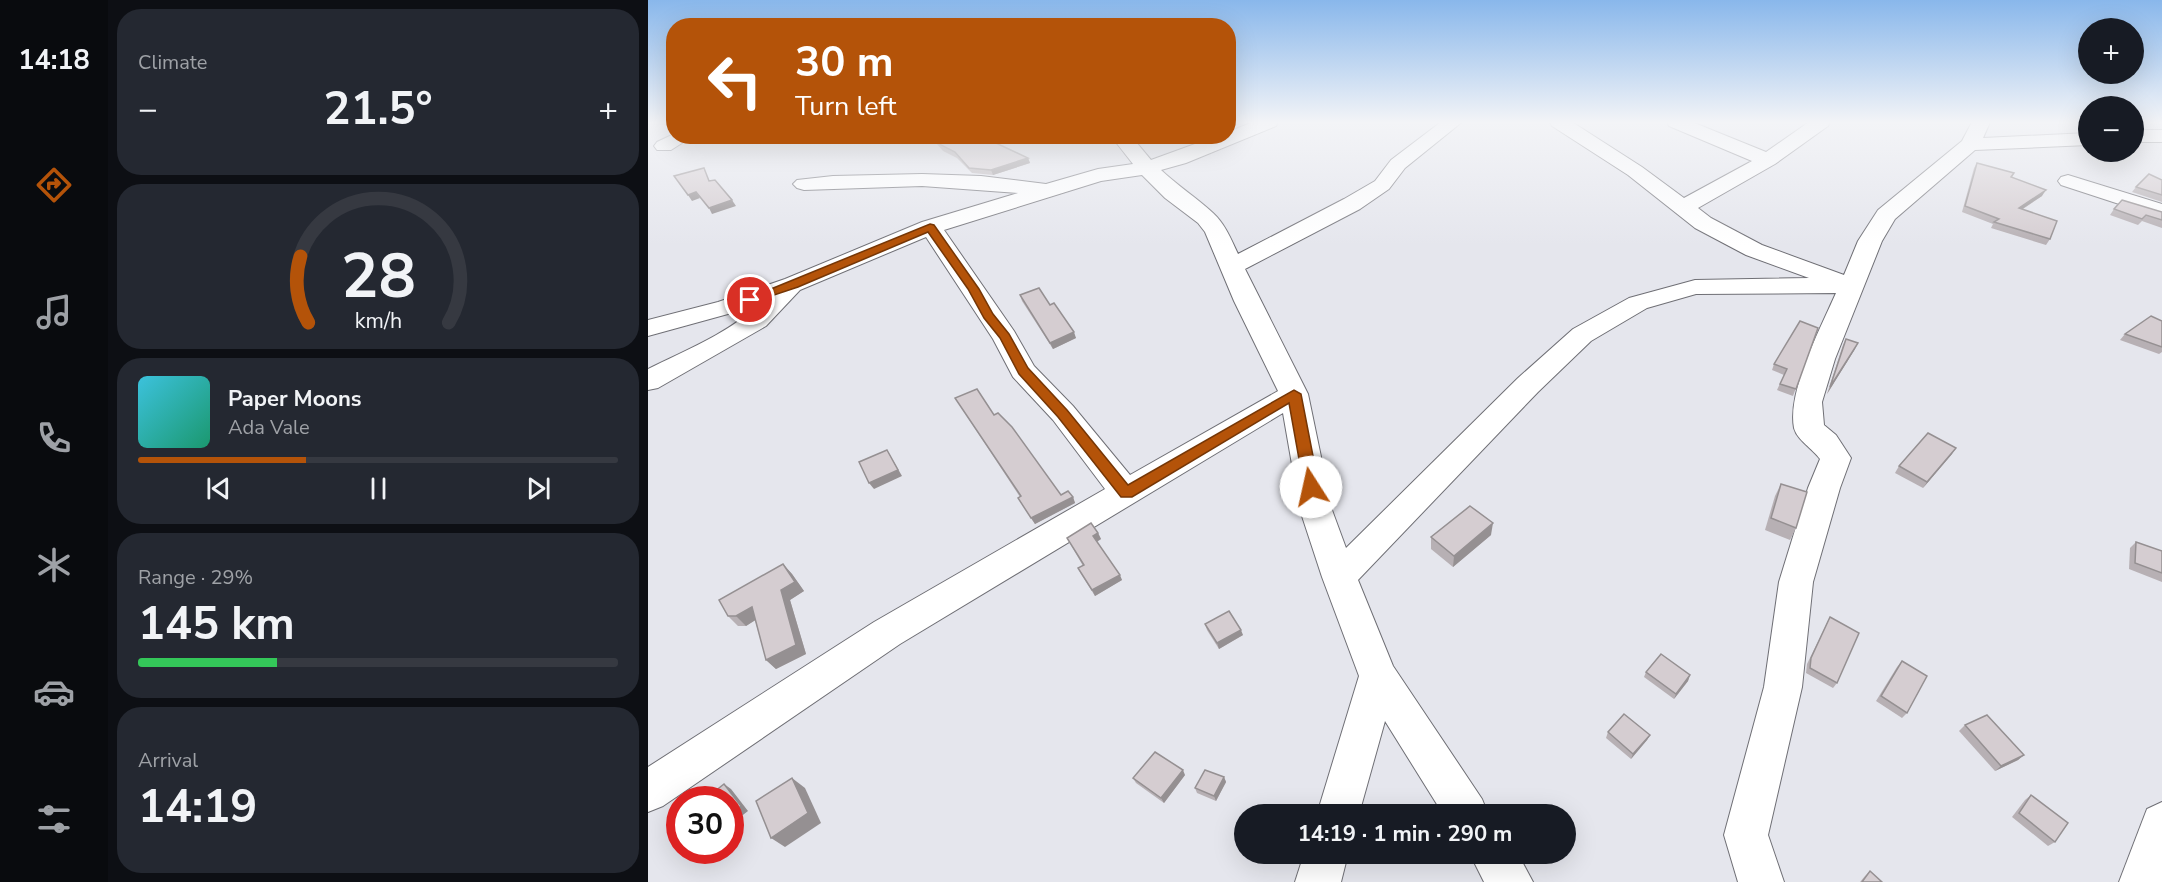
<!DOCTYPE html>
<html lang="en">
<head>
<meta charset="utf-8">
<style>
	body { margin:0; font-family:"Nunito Sans",sans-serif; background:#242831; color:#f1f3f6; height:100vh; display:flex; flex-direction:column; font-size:22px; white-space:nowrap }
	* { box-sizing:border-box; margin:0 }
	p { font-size:20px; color:#9ea1a6 }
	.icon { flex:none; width:33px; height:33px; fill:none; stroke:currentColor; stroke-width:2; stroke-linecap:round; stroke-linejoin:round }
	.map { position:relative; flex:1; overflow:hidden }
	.panel { display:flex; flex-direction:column; gap:9px; padding:9px; background:#0d0f14; width:540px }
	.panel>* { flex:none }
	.top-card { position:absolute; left:18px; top:18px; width:570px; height:126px; border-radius:24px; box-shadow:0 6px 24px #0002; background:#b45309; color:#fff; overflow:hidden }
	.fabs { position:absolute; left:1430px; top:18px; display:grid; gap:12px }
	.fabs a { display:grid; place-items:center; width:66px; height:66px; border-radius:50%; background:#171b24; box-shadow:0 6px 24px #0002; font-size:30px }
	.speed { position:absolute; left:18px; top:786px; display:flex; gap:12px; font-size:30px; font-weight:700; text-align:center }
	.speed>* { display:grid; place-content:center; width:78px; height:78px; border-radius:50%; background:#171b24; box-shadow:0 6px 24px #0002; line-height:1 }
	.speed .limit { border:9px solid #d22; background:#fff; color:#111 }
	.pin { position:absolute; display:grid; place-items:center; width:51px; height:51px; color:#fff; margin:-26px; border:3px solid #fff; border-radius:50%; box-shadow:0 2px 6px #0007 }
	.me { position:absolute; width:66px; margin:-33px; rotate:350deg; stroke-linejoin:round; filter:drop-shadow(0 0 4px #0008) }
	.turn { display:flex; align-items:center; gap:21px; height:126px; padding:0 30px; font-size:27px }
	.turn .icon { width:78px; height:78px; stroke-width:2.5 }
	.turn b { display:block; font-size:42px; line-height:51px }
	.big { font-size:45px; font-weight:700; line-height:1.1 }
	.panel .tile { flex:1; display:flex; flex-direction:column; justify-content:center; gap:9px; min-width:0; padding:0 21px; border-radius:24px; background:#242831 }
	.panel .dial { align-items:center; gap:0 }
	.dial svg { height:156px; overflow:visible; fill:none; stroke:#363941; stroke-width:7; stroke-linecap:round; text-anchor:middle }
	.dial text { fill:#f1f3f6; stroke:none }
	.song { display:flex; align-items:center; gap:18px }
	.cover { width:72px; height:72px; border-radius:9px; background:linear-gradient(135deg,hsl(190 70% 55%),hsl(160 70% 35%)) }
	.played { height:6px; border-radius:3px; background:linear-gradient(90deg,#b45309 35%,#363941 35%) }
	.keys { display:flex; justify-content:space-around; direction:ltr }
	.heat { display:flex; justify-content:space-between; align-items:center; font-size:33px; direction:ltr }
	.charge { height:9px; border-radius:4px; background:linear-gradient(90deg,#34c759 29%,#363941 0) }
	.trip { position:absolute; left:586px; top:804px; width:342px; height:60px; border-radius:30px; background:#171b24; box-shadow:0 6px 24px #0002; font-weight:700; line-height:60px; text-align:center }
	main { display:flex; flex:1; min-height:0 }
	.menu { display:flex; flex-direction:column; width:108px; justify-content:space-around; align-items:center; background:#090b0e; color:#9ea1a6 }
	.menu .icon { width:42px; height:42px }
	.menu .active { color:#b45309 }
	.menu b { font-size:27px; color:#f1f3f6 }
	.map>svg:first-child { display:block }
</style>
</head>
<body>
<main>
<nav class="menu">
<b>14:18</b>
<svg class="icon active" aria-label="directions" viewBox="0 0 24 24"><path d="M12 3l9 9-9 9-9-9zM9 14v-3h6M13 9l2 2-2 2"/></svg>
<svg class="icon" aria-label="music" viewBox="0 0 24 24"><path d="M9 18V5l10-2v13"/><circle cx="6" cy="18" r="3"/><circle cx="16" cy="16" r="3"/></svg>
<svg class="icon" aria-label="phone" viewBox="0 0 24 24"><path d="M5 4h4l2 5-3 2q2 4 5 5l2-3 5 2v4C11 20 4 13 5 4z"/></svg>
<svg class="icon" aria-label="climate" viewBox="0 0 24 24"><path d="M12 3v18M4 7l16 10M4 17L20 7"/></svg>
<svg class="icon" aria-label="car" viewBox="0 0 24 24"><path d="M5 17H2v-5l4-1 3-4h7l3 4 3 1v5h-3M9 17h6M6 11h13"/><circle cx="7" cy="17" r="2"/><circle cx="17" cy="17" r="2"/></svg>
<svg class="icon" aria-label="filters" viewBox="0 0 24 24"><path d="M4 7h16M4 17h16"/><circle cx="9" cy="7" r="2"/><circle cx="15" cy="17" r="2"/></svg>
</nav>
<section class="panel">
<div class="tile"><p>Climate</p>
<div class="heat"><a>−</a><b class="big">21.5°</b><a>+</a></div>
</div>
<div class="tile dial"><svg viewBox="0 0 100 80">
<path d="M14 69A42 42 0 1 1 86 69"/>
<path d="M14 69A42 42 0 0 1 10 35" stroke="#b45309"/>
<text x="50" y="56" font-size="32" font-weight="700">28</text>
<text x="50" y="72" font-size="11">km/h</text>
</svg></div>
<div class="tile">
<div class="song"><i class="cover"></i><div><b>Paper Moons</b><p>Ada Vale</p></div></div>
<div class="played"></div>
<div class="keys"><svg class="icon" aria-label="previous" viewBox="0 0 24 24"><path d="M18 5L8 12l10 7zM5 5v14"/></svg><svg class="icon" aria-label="pause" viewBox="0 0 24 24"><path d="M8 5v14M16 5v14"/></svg><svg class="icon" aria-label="next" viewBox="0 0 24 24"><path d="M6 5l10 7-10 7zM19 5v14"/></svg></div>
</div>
<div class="tile"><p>Range · 29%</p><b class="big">145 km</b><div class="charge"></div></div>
<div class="tile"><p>Arrival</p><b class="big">14:19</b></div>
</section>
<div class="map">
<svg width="1514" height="882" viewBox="0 0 1514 882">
	<rect width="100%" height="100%" fill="#e5e6ed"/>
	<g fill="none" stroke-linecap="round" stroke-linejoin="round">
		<defs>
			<g id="street">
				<path d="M605,122H630L628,126L538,163L513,170C530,186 549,198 565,213C577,224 583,239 590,254L696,199L727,181L743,160L793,122H814L757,168L741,189L712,209L597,269L660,394L684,510L698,548L870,378L925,329L981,298L1047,280L1161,278L1098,255L1047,228L980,175L904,126L902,122H924L994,167L1036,198L1104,161L1021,126L1019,122H1044L1118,152L1161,122H1182L1180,126L1127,164L1050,208L1063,218L1114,245L1196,275L1210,241L1230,210L1314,141L1324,122H1342L1335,138L1440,133V145L1327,150L1247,219L1234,241L1187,359L1174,402L1176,425L1188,435L1203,458L1192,488L1165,582L1154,687L1120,835L1136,882H1090L1076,835L1116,687L1131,582L1160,488L1172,459C1165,449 1149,440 1146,428C1139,391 1173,327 1188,293L1048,294L999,308L943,341L890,392L710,580L745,666L834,799L840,814H795L737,721L711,814H669L711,676L674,577L652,510L635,413L252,644L15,806L0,812V767L226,622L457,489L405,420L365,377L345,339L278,237L152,290L118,326L10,388L0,390V369C36,351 79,334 109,306L0,336V320L70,302L137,279L274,222L370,193L274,186L156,190L149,188L145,184L149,180L185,176L274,174L333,176L398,184L450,169L485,164L463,136H483L503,160L569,136H580V132ZM494,175L517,198L550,223L557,232L586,301L630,391L482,475L425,406L386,366L366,331L296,230L453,181Z"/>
				<rect x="1485" y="130" width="29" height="12"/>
				<polygon points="26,134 26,136 45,136 23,150 9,150 6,146 9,142"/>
				<polygon points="1420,175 1514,204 1514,218 1413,185 1410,181 1413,177"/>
				<polygon points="1514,802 1514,882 1471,882 1499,809"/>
				<polygon points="656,854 700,854 693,882 647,882"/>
				<polygon points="822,854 870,854 885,882 836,882"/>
			</g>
		</defs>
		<!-- street casing -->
		<use href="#street" stroke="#6f6f75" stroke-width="2"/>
		<!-- street -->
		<use href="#street" fill="#fff" fill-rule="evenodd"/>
	</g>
	<!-- wall -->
	<g fill="#b7b0b4">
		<polygon points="282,136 333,136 380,158 382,163 345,175 324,173 309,158 295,151"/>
		<polygon points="1329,163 1366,173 1364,177 1394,196 1375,209 1402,239 1398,245 1343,228 1345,224 1314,212 1326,168"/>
		<polygon points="1514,179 1514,202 1484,192 1488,187 1513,180"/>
		<polygon points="1466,209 1514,212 1514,228 1494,221 1490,225 1462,215"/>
		<polygon points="372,295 402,305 428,338 405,349 374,301"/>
		<polygon points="1514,321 1514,352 1511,354 1472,340 1477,334"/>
		<polygon points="1170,328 1145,396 1129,390 1136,375 1124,370 1126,364"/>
		<polygon points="1198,339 1207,349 1179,394 1195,345"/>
		<polygon points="307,398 346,415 413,495 425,497 427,503 387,524 370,498 372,497"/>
		<polygon points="1304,454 1275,488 1247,473 1251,466"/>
		<polygon points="1133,484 1148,528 1142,540 1117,530 1127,496"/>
		<polygon points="450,533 453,539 449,542 474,580 447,596 433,574 430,568 435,566 419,538"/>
		<polygon points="843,535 805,567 783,549 783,537"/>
		<polygon points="1488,542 1514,551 1514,582 1481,569 1482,548"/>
		<polygon points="135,564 144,574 156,591 142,600 158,654 128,669 118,660 107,620 98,626 90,626 80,616"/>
		<polygon points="1182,617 1189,683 1185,688 1158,673 1159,664 1179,623"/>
		<polygon points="557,624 595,635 571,649 559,630"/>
		<polygon points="1254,661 1259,713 1254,718 1228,701 1249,667"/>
		<polygon points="998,672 1042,675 1040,681 1026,699 996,677"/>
		<polygon points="1317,725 1376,755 1370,760 1347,771 1311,731"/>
		<polygon points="960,732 1002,735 999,740 983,759 958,738"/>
		<polygon points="537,775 516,803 488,783 485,778"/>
		<polygon points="576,777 578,782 568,801 549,793 547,788"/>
		<polygon points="1383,795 1407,842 1400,846 1364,817 1377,800"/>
		<polygon points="1222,871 1234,882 1212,882 1217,876"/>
	</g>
	<!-- shaded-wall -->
	<g fill="#959092">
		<polygon points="380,158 382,163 345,175 343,170"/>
		<polygon points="1398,190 1394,196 1368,213 1371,208"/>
		<polygon points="48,192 52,198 44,201 40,195"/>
		<polygon points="84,200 88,206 64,214 61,208"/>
		<polygon points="426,332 428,338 405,349 402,343"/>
		<polygon points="1210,343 1207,349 1179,394 1182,387"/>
		<polygon points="1308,448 1304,454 1275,488 1279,482"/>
		<polygon points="239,450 254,476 226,489 221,483"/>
		<polygon points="425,497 427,503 387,524 383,518"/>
		<polygon points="845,523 843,535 805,567 806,556"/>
		<polygon points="450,533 453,539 448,542 445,536"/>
		<polygon points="135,564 144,574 156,591 142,600 158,654 128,669 118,660 133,590"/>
		<polygon points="472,575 474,580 447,596 444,590"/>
		<polygon points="104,607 114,616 98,626 88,616"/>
		<polygon points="593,630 595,635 571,649 569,643"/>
		<polygon points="1042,675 1040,681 1026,699 1028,694"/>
		<polygon points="1002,735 999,740 983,759 985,754"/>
		<polygon points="1376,755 1370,760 1347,771 1353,766"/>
		<polygon points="535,770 537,775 516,803 513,798"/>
		<polygon points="576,777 578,782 568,801 566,796"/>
		<polygon points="144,778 157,788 173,823 137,847 123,838"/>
		<polygon points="76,784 83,789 100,811 82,825 82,814"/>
	</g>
	<!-- building -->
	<g fill="#d5cdd1" stroke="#959092" stroke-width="1.5">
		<polygon points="284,136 333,136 380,158 343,170 321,168 307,152 293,145"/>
		<polygon points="1329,163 1366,173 1363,177 1398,190 1371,208 1409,221 1402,239 1346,222 1351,219 1317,206"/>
		<polygon points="56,168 61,181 67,180 84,200 61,208 48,192 40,195 26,176"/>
		<polygon points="1501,174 1514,180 1514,195 1488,187"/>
		<polygon points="1474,200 1514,212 1514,220 1498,215 1494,219 1466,209"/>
		<polygon points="391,288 402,305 406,303 426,332 402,343 372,295"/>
		<polygon points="1503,316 1514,321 1514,347 1477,334"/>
		<polygon points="1152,321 1170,328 1148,389 1132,384 1139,369 1126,364"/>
		<polygon points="1198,339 1210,343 1182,387"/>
		<polygon points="329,389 346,415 350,413 364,427 413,495 420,491 425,497 383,518 370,498 373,496 307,398"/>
		<polygon points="1280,433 1308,448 1279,482 1251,466"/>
		<polygon points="239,450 250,470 221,483 211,462"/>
		<polygon points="1133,484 1159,492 1148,528 1123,518"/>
		<polygon points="822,506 845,523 806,556 783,537"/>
		<polygon points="443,523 450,533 445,536 472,575 444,590 430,568 436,565 419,538"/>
		<polygon points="1488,542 1514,551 1514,573 1487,563"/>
		<polygon points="135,564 147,582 133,590 148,645 118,660 104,607 88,616 80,616 71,600"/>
		<polygon points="581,611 593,630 569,643 557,624"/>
		<polygon points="1182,617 1211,633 1189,683 1162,668 1163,658"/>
		<polygon points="1013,654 1042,675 1028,694 998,672"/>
		<polygon points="1254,661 1279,676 1259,713 1233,696"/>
		<polygon points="976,714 1002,735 985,754 960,732"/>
		<polygon points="1339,715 1376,755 1353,766 1317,725"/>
		<polygon points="507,752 535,770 513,798 485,778"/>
		<polygon points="557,770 576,777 566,796 547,788"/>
		<polygon points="144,778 160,813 123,838 108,801"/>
		<polygon points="76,784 93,806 82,814 82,800 56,800"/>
		<polygon points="1383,795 1420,823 1407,842 1371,813"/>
		<polygon points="1222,871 1234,882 1214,882"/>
	</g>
	<!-- sky -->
	<linearGradient id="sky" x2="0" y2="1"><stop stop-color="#89b7eb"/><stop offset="0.5" stop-color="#f3f4f7"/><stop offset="1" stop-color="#f3f4f7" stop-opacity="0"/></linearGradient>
	<rect width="1514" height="245" fill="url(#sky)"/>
	<!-- route -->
	<polygon fill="#b45309" stroke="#753606" stroke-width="1.5" points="282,224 286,225 331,289 345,314 361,334 380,368 419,410 480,485 646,390 653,394 671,487 669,491 663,492 656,487 641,403 484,497 473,497 410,417 371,374 352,338 336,318 320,289 280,232 150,287 102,303 96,300"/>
</svg>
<div class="fabs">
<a>+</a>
<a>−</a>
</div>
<div class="speed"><div class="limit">30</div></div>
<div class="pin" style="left:102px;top:300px;background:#d93025"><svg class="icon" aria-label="arrive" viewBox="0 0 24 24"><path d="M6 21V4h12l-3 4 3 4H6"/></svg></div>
<svg class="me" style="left:663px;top:487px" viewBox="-20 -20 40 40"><circle r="19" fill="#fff"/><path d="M0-13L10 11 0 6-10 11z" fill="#b45309"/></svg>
<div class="trip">14:19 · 1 min · 290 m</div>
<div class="top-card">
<div class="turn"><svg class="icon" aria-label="left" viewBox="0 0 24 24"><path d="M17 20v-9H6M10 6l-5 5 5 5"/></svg><div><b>30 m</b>Turn left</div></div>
</div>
</div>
</main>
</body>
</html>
